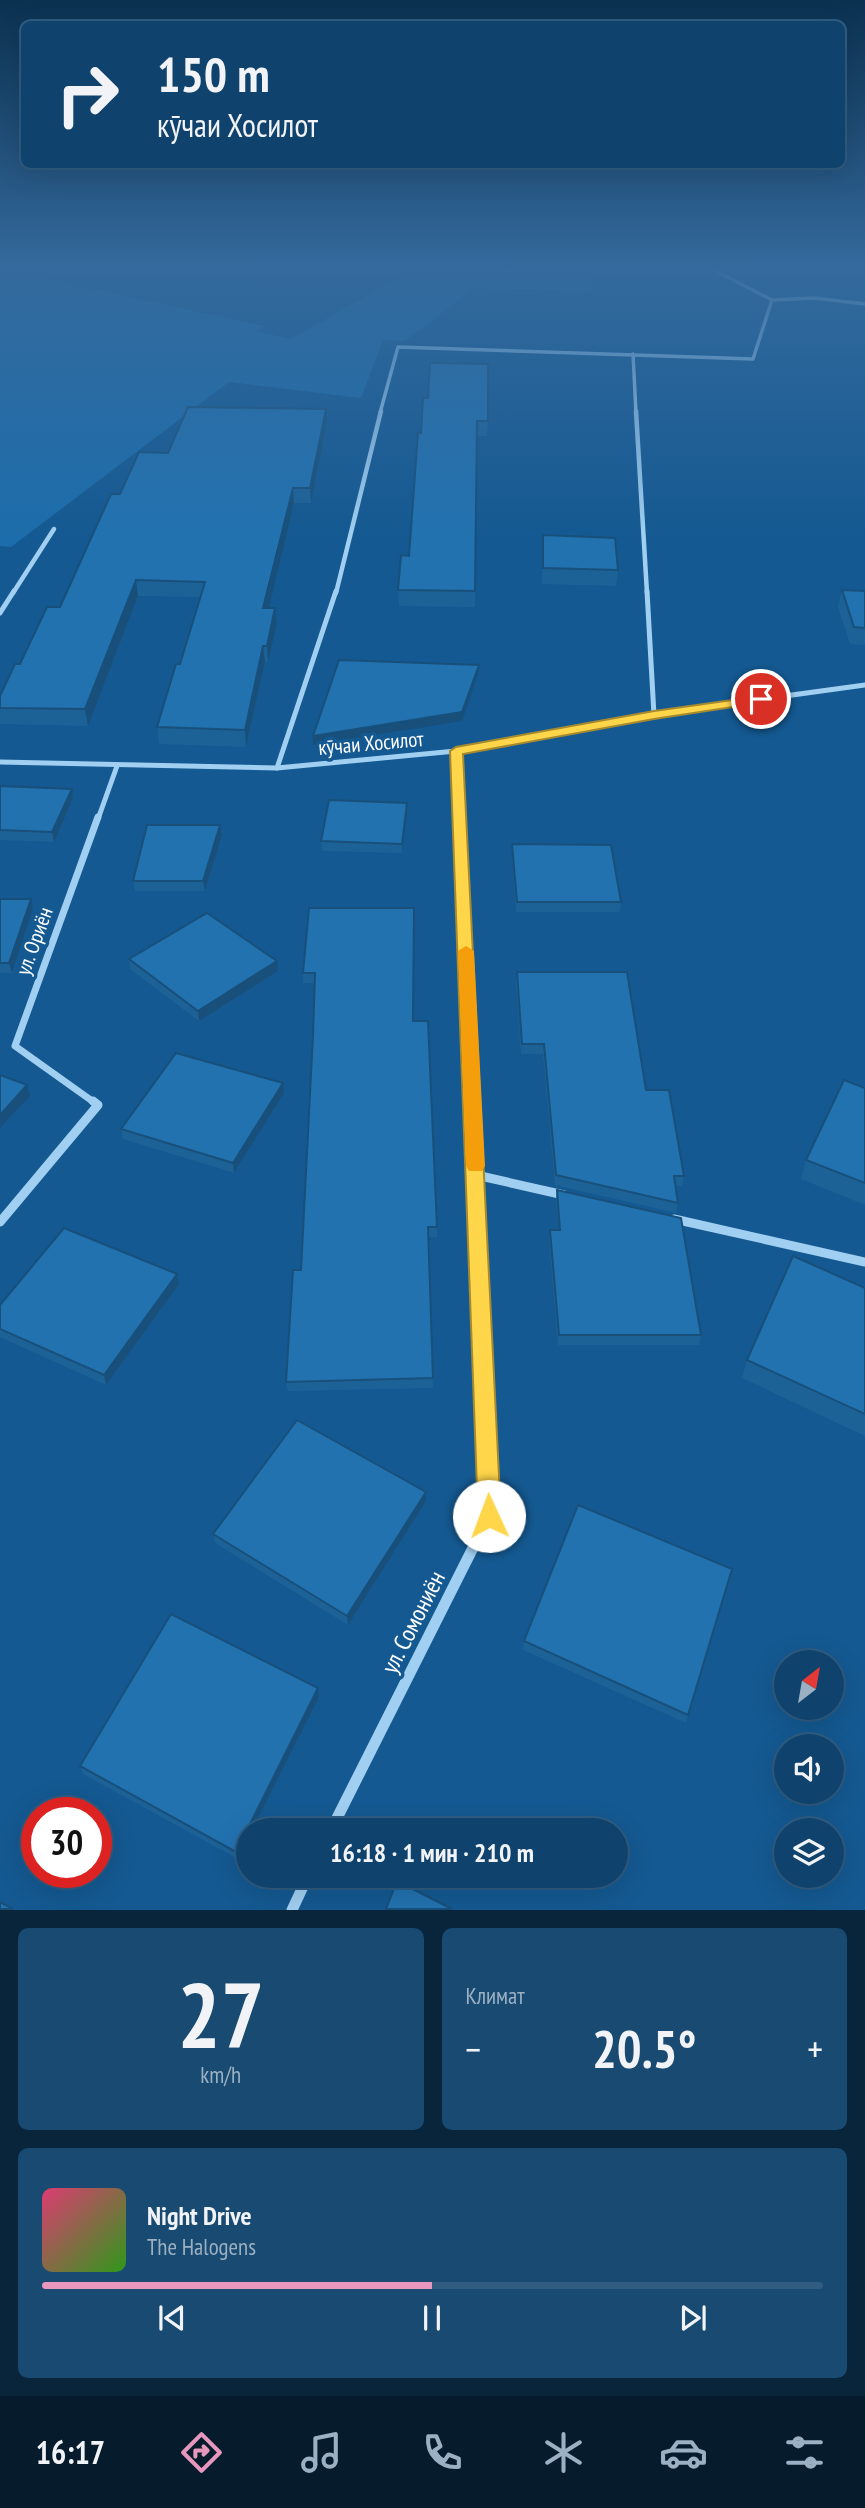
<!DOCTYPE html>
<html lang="ru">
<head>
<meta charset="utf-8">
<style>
	body { margin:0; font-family:"PT Sans Narrow",sans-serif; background:#184a72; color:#f1f3f6; height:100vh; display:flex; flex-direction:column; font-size:26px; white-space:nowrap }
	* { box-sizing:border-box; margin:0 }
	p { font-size:23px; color:#9bb0c2 }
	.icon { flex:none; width:38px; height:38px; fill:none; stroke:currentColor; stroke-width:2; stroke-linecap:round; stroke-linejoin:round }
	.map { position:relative; height:1910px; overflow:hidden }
	.sheet { display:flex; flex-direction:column; gap:18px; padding:18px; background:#08253c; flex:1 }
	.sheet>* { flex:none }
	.guide { position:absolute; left:21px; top:21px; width:824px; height:147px; border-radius:10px; box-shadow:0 7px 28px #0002,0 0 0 2px #2f5c80; background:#0f436d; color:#f1f3f6; overflow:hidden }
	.needle { width:46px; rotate:31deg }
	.buttons { position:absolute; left:774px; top:1650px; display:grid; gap:14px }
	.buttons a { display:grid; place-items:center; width:70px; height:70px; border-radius:50%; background:#0f436d; box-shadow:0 7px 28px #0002,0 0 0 2px #2f5c80; font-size:35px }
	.speed { position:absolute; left:21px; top:1797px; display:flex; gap:14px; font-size:35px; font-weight:700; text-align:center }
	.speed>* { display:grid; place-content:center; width:91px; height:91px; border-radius:50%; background:#0f436d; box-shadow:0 7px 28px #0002,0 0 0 2px #2f5c80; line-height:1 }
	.speed .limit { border:10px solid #d22; background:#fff; color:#111 }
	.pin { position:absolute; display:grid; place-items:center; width:60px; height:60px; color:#fff; margin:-30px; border:4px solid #fff; border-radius:50%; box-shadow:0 2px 7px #0007 }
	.me { position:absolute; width:77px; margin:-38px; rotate:358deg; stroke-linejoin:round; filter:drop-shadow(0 0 5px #0008) }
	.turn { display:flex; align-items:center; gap:24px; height:147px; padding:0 21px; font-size:32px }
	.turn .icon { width:91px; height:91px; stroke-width:2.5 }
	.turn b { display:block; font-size:49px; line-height:60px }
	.big { font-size:52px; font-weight:700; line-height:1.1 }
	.sheet .card { flex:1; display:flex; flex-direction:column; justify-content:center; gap:10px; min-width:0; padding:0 24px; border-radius:10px; background:#184a72 }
	.sheet .dial { align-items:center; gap:0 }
	.dial b { font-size:91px; line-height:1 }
	.song { display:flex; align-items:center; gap:21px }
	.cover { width:84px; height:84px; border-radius:10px; background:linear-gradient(135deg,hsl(340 70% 55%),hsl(110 70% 35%)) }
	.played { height:7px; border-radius:4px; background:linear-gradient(90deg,#e797bd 50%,#2f5c80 50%) }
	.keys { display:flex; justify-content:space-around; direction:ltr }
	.heat { display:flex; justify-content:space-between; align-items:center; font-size:38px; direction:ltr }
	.sheet .tiles { flex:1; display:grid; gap:18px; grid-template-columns:1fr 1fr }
	.card:last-child { grid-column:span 2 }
	.trip { position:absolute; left:236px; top:1818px; width:392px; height:70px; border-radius:35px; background:#0f436d; box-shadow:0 7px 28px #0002,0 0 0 2px #2f5c80; font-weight:700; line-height:70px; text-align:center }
	.menu { display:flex; height:112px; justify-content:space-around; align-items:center; background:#061b2c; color:#9bb0c2 }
	.menu .icon { width:49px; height:49px }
	.menu .on { color:#e797bd }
	.menu b { font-size:32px; color:#f1f3f6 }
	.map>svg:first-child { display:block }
</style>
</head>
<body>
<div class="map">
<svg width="865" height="1910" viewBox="0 0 865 1910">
	<rect width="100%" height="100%" fill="#145991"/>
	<!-- green -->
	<polygon fill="#1c6dab" points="0,269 264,326 255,331 291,339 381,287 427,269 594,269 592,291 474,288 405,341 383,340 361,398 229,382 11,547 0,546"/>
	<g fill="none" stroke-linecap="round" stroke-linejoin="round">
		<!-- street-far5 -->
		<g stroke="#a1cff1" stroke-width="3.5">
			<polyline points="772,300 814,298 865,304"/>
			<polyline points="633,354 636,413"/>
			<polyline points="380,413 398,347 753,359 772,300 712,269"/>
		</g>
		<!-- street-far4 -->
		<g stroke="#a1cff1" stroke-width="4.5">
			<polyline points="636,411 647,593"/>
			<polyline points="13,593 54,529"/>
			<polyline points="336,593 381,411"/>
		</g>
		<!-- street-far3 -->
		<g stroke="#a1cff1" stroke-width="5">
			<polyline points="647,591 654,715"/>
			<polyline points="0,613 14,591"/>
			<polyline points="456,751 459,819"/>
			<polyline points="0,762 277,768 456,751 683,710 865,685"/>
			<polyline points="277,768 336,591"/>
			<polyline points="98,819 117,766"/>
		</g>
		<!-- street-far2 -->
		<g stroke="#a1cff1" stroke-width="7">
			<polyline points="459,817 471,1103"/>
			<polyline points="95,1103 15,1046 98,817"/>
		</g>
		<!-- street-far1 -->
		<g stroke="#a1cff1" stroke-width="9">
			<polyline points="471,1101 487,1461"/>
			<polyline points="476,1175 564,1195"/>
			<polyline points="674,1219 865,1262"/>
			<polyline points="0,1222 98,1105 93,1101"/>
		</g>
		<!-- street -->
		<g stroke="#a1cff1" stroke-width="11">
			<polyline points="331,1830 489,1516 487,1459"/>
			<polyline points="292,1910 308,1876"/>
		</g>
	</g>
	<!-- wall -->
	<g fill="#1d6297">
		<polygon points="423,398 488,421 487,436 477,436 475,607 399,606 398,590 409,556"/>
		<polygon points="327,422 311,503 294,503 268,608 277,624 268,662 265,662 246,747 159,744 157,727 180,664 200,597 138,596 88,726 0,724 0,696 20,664 60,607 120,494 168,453"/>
		<polygon points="543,535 618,570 616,586 542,584"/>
		<polygon points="842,590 865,591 865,645 850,644 838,607"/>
		<polygon points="0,786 72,789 73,798 54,842 0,840"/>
		<polygon points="407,803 407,813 402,853 322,851 321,841"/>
		<polygon points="220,825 222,835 205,891 135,891 133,881"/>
		<polygon points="512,844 621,902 620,912 516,912 512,854"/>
		<polygon points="0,899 31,899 33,909 12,973 0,973"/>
		<polygon points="309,908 413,1021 437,1227 437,1237 429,1237 433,1388 288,1391 286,1382 301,1270 313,1035 315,983 303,983 303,973"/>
		<polygon points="129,959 278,971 199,1021 130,969"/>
		<polygon points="517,972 646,1090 684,1176 682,1186 675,1186 678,1203 676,1213 555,1185 543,1054 521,1054 516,982"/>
		<polygon points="283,1083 284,1093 234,1173 123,1139 121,1129"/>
		<polygon points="865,1088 865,1205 801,1179 806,1160"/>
		<polygon points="557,1190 701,1335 699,1345 558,1345 549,1240 550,1230 559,1230 556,1200"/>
		<polygon points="177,1274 179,1284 106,1385 0,1337 0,1305"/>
		<polygon points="865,1288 865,1436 742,1378 747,1360"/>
		<polygon points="426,1492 426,1501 348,1625 215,1543 213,1534"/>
		<polygon points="732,1569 686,1723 523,1650 524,1641"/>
		<polygon points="319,1697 248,1830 248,1838 238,1859 83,1774 80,1766"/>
	</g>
	<!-- shaded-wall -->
	<g fill="#18507b">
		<polygon points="326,409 327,422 311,503 310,488"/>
		<polygon points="293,488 294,503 265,624 263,608"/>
		<polygon points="136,580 138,596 88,726 85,709"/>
		<polygon points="275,608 277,624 268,662 267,646"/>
		<polygon points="263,646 265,662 246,747 245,730"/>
		<polygon points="479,665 478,674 462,721 313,745 313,736"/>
		<polygon points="72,789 73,798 54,842 52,832"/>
		<polygon points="407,803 407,813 402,853 402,844"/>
		<polygon points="220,825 222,835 205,891 203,881"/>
		<polygon points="31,899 33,909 12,973 9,963"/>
		<polygon points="277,961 278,971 199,1021 198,1011"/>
		<polygon points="283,1083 284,1093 234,1173 233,1163"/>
		<polygon points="27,1085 30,1096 0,1128 0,1115"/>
		<polygon points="177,1274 179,1284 106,1385 104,1375"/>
		<polygon points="426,1492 426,1501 348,1625 347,1616"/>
		<polygon points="318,1688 319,1697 252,1830 248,1830 248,1838 238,1859 236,1852"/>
	</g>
	<!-- building -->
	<g fill="#2272b0" stroke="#18507b" stroke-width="2">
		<polygon points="430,363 488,364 488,421 477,421 475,591 398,590 401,555 409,556 418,433 421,433 423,398 428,398"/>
		<polygon points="188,407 326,409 310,488 293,488 263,608 275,608 267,646 263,646 245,730 157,727 176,664 180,664 205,582 136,580 85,709 0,708 0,696 15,664 20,664 47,607 60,607 111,494 120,494 139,452 168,453"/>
		<polygon points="543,535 615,538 618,570 543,568"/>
		<polygon points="842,590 865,591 865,628 854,627"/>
		<polygon points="339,660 479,665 462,712 313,736"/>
		<polygon points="0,786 72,789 52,832 0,830"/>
		<polygon points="329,800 407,803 402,844 321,841"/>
		<polygon points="147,825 220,825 203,881 133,881"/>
		<polygon points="512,844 611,845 621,902 517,902"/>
		<polygon points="0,899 31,899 9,963 0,963"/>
		<polygon points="309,908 414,908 413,1021 428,1021 437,1227 428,1227 433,1378 286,1382 293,1270 301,1270 313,1035 315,973 303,973"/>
		<polygon points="207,913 277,961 198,1011 129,959"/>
		<polygon points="517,972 627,972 646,1090 669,1090 684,1176 674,1176 678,1203 556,1175 544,1044 522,1044"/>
		<polygon points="176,1053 283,1083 233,1163 121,1129"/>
		<polygon points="0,1075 27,1085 0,1115"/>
		<polygon points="844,1080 865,1088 865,1183 806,1160"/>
		<polygon points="557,1190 681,1218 701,1335 559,1335 550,1230 560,1230"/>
		<polygon points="64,1228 177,1274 104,1375 0,1329 0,1305"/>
		<polygon points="793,1256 865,1288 865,1414 747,1360"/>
		<polygon points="297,1420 426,1492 347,1616 213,1534"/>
		<polygon points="578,1505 732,1569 688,1715 524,1641"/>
		<polygon points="171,1614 318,1688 236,1852 80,1766"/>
		<polygon points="397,1881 452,1909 386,1909"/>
		<polygon points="0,1902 13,1909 0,1909"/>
	</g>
	<!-- sky -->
	<linearGradient id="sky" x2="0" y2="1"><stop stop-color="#0b3150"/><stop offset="0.5" stop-color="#346a9d"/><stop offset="1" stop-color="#346a9d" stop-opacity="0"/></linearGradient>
	<rect width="865" height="537" fill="url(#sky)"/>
	<!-- route -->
	<polygon fill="#ffd54a" stroke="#a68a30" stroke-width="2" points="761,696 766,697 766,702 654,719 463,754 501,1516 498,1524 489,1527 481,1524 478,1516 450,751 456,747 654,711"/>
	<!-- slow -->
	<polygon fill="#f59e0b" points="466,946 474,951 485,1166 482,1171 469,1171 466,1166 458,951"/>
	<g text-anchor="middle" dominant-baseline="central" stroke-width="7" stroke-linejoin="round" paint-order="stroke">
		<!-- street labels -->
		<g font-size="21" fill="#fff" stroke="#145991">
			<text transform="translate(371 743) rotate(-5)">кӯчаи Хосилот</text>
			<text transform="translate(34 941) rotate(-70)">ул. Ориён</text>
		</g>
		<!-- near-street labels -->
		<g font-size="24" fill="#fff" stroke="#145991">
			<text transform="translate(413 1622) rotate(-63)">ул. Сомониён</text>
		</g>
	</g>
</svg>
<div class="buttons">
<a><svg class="needle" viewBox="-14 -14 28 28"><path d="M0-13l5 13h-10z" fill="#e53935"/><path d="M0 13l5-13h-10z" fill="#9bb0c2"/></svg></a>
<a><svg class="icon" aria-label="sound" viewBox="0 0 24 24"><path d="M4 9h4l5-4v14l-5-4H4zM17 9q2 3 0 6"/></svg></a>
<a><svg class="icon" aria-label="layers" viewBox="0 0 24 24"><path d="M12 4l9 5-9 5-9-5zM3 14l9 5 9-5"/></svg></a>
</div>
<div class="speed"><div class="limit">30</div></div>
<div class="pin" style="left:761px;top:699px;background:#d93025"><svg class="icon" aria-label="arrive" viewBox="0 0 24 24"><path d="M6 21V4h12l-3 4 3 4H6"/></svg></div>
<svg class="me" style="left:489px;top:1516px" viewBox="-20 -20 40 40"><circle r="19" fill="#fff"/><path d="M0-13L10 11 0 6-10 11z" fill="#ffd54a"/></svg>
<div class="trip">16:18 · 1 мин · 210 m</div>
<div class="guide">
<div class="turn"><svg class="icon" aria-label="right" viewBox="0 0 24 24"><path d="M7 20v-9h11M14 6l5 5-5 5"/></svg><div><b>150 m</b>кӯчаи Хосилот</div></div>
</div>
</div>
<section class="sheet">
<div class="tiles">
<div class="card dial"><b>27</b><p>km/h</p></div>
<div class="card"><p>Климат</p>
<div class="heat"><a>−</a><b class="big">20.5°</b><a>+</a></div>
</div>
<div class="card">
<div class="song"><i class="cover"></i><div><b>Night Drive</b><p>The Halogens</p></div></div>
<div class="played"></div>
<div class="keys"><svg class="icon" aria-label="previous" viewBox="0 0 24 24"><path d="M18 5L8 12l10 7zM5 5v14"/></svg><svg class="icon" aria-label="pause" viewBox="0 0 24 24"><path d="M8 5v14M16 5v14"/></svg><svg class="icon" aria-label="next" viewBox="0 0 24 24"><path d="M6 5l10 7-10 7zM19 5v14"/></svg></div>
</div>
</div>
</section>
<nav class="menu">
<b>16:17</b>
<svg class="icon on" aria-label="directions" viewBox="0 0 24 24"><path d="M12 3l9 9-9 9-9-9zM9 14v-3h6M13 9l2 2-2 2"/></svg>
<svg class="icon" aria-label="music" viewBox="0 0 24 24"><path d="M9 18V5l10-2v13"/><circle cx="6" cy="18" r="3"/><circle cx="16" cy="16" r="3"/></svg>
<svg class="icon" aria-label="phone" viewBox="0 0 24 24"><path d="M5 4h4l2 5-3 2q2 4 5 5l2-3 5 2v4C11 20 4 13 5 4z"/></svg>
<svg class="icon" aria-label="climate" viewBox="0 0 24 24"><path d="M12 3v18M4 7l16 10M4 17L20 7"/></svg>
<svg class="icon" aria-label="car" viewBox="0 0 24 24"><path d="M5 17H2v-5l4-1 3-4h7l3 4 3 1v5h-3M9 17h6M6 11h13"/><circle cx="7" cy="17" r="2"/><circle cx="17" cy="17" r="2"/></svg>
<svg class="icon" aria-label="filters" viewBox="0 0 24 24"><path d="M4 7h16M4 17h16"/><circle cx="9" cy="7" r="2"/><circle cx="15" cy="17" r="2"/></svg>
</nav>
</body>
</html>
